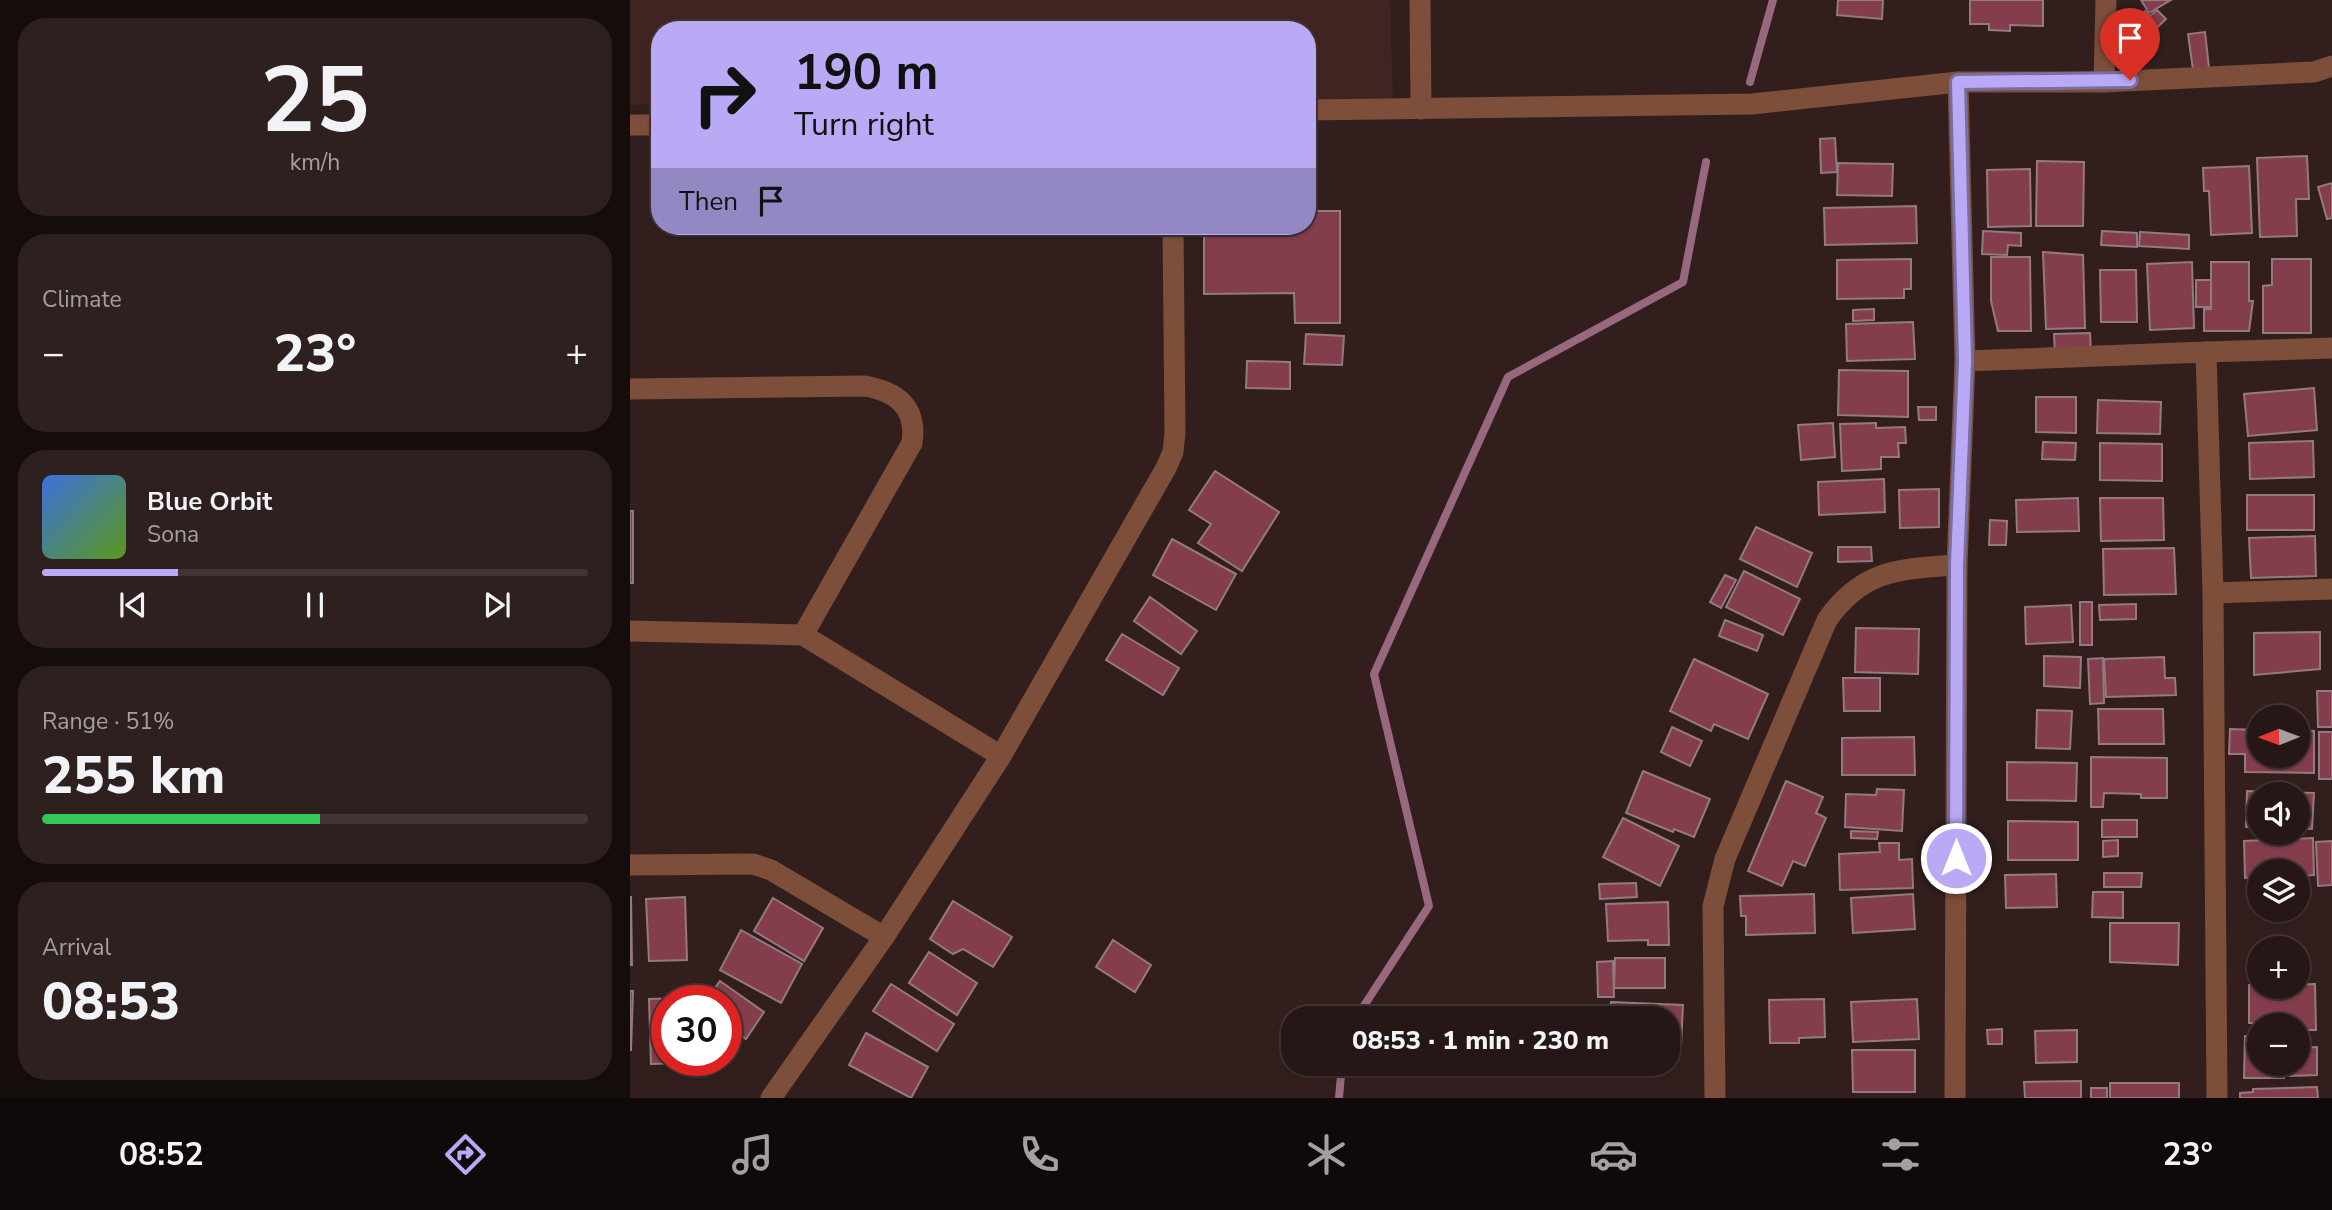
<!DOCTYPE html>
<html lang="en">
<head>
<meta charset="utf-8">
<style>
	body { margin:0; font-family:"Nunito Sans",sans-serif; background:#2e201f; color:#f1f3f6; height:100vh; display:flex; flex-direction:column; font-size:26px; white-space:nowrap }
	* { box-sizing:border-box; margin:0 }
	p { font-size:23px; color:#a49fa1 }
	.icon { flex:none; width:38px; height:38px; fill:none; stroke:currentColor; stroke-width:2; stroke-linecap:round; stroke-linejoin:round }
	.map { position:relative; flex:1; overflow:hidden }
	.sheet { display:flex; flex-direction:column; gap:18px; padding:18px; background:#150d0c; width:630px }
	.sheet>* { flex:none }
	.banner { position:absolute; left:21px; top:21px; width:665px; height:214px; border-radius:28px; box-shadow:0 2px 5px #0004,0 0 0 2px #423635; background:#baaaf6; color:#111; overflow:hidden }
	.needle { width:46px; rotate:269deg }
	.controls { position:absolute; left:1617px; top:705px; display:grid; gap:14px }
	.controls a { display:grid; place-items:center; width:63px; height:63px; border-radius:50%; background:#261716; box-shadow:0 2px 5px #0004,0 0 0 2px #423635; font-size:35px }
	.speed { position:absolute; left:21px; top:985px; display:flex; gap:14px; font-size:35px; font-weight:700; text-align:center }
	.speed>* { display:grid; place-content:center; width:91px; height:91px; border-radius:50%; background:#261716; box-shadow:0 2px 5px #0004,0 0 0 2px #423635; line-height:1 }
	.speed .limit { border:10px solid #d22; background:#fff; color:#111 }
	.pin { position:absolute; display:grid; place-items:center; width:60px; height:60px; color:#fff; margin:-72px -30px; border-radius:50% 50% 50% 0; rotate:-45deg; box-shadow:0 0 7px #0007 }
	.pin .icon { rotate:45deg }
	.me { position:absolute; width:77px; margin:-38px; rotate:0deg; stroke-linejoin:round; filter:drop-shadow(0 0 5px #0008) }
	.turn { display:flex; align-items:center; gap:24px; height:147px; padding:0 28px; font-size:32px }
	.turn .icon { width:91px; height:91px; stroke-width:2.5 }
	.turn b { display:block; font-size:49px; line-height:60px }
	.then { display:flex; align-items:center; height:66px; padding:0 28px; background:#0003; gap:14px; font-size:26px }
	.big { font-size:52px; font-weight:800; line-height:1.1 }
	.sheet .widget { flex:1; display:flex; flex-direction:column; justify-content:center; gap:10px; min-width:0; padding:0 24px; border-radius:28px; background:#2e201f }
	.sheet .dial { align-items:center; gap:0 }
	.dial b { font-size:91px; line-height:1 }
	.song { display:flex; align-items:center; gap:21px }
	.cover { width:84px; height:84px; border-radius:10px; background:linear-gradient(135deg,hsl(220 70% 55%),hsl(90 70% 35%)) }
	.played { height:7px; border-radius:4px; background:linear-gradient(90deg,#baaaf6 25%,#423635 25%) }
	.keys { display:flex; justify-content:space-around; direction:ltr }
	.heat { display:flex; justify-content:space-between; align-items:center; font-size:38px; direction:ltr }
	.charge { height:10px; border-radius:5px; background:linear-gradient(90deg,#34c759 51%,#423635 0) }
	.trip { position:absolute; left:651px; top:1006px; width:399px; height:70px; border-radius:28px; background:#261716; box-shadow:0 2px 5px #0004,0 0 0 2px #423635; font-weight:800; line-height:70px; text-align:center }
	.tabs { display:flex; height:112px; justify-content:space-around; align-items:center; background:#0f0909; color:#a49fa1 }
	.tabs .icon { width:49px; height:49px }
	.tabs .on { color:#baaaf6 }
	.tabs b { font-size:32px; color:#f1f3f6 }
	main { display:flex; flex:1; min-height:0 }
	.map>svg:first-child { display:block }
</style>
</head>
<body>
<main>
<section class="sheet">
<div class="widget dial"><b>25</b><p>km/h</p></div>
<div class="widget"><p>Climate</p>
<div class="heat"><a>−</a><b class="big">23°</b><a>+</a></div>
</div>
<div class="widget">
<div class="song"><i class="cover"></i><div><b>Blue Orbit</b><p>Sona</p></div></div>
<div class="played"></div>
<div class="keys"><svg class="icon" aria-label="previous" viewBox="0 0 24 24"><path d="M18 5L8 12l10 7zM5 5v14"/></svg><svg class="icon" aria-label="pause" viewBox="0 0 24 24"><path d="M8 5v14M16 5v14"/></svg><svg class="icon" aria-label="next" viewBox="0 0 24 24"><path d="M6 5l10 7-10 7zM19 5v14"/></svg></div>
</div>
<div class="widget"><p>Range · 51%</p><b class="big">255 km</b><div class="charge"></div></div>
<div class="widget"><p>Arrival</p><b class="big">08:53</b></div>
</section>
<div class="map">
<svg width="1702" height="1098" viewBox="0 0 1702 1098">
	<rect width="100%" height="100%" fill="#321f1d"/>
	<!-- built -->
	<polygon fill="#3f2422" points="0,0 760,0 763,98 677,99 677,30 30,30 30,104 0,105"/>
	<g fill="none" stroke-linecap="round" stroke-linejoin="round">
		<!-- stream -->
		<g stroke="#98687f" stroke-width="8">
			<polyline points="1120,82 1143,0"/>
			<polyline points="726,1018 799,906 744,674 878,377 1053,282 1076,162"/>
			<polyline points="709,1098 712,1064"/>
		</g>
	</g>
	<!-- building -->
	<g fill="#843d4d" stroke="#937a7e" stroke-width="2">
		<polygon points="1208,0 1253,0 1252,19 1207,15"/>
		<polygon points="1340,0 1413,0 1413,26 1380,25 1380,31 1359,30 1359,24 1340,24"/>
		<polygon points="1511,0 1541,0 1519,13"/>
		<polygon points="1527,10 1536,19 1511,43 1497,29 1515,11 1520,16"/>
		<polygon points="1575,32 1579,68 1563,70 1558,34"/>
		<polygon points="1205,138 1207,172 1191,173 1190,139"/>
		<polygon points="1677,156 1679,199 1666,199 1667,236 1630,237 1627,158"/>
		<polygon points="1407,161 1454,162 1453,226 1406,226"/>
		<polygon points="1208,163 1263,164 1262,196 1207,195"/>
		<polygon points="1619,166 1622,233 1581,235 1579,191 1574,191 1573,168"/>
		<polygon points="1400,169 1401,226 1358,227 1357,170"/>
		<polygon points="1702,183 1702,218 1697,219 1688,187"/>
		<polygon points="1286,206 1287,243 1195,245 1194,208"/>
		<polygon points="677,211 710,211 710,323 665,323 664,293 574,294 574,236 658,236 658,226 677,226"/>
		<polygon points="1353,231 1391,233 1391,246 1378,245 1377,255 1352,254"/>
		<polygon points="1472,231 1507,233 1507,247 1471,245"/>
		<polygon points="1510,232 1559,235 1559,249 1509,246"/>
		<polygon points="1413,252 1453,255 1455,328 1416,329"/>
		<polygon points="1361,257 1400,257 1401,331 1368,331 1361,301"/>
		<polygon points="1281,259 1281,289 1274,289 1274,298 1207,299 1207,260"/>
		<polygon points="1642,259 1681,259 1681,333 1633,333 1633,286 1642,285"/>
		<polygon points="1562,262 1564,328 1520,330 1517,264"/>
		<polygon points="1581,262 1619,262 1619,301 1623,301 1619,331 1574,331 1574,309 1581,309"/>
		<polygon points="1470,270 1506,270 1507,322 1471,322"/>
		<rect x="1566" y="280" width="15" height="27"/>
		<polygon points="1244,309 1244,320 1223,321 1223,310"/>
		<polygon points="1283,322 1285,359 1217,361 1216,324"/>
		<polygon points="1460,333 1461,353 1425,354 1424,334"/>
		<polygon points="676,334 714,336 712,365 674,364"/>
		<polygon points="617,361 660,362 660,389 616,388"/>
		<polygon points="1209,370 1278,371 1278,417 1208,415"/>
		<polygon points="1684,388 1687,430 1618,436 1614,394"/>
		<polygon points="1406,397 1446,397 1446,433 1406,432"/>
		<polygon points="1468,400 1531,402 1530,434 1467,433"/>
		<polygon points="1288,407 1306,407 1306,420 1289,420"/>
		<polygon points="1203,423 1205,457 1171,460 1168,425"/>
		<polygon points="1246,423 1246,428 1275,427 1276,443 1268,443 1269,457 1251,457 1251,469 1212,471 1210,424"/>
		<polygon points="1683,441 1684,477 1620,479 1619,443"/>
		<polygon points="1413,442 1446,443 1445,460 1412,459"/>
		<polygon points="1470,443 1532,444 1532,481 1470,480"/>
		<polygon points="585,471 649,512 612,571 568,543 581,524 559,510"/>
		<polygon points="1254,479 1255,512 1189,515 1188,482"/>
		<polygon points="1309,489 1309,527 1270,528 1269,490"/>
		<rect x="1617" y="495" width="67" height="35"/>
		<polygon points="1448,498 1449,531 1387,532 1386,500"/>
		<polygon points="1470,498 1533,498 1534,540 1471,541"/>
		<rect x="0" y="511" width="3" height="72"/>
		<polygon points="1360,520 1377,521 1376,545 1359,545"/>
		<polygon points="1126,527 1182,553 1167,587 1110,559"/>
		<polygon points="1685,536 1686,576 1621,578 1619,538"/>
		<polygon points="542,539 606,574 586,610 523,575"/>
		<polygon points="1208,547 1241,547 1242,561 1208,562"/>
		<polygon points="1544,548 1546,594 1474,595 1473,549"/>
		<polygon points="1114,571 1170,599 1153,635 1096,607"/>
		<polygon points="1095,575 1106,580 1091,608 1080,602"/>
		<polygon points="520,597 567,631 551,654 504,621"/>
		<rect x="1450" y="602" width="12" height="43"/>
		<polygon points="1506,604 1506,619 1470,620 1469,605"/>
		<polygon points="1441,605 1443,642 1396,644 1395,607"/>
		<polygon points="1095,620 1133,635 1127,651 1089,636"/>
		<polygon points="1226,628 1289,629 1288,674 1225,672"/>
		<polygon points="1690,632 1690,669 1624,675 1624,633"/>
		<polygon points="492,634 549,668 533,695 476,660"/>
		<polygon points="1414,656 1451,657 1450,688 1414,686"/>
		<polygon points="1534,657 1535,678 1545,678 1546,695 1476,697 1474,659"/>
		<polygon points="1473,658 1474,703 1460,704 1458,659"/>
		<polygon points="1064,659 1138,694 1118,739 1084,724 1081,731 1040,711"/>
		<polygon points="1213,678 1250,678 1250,711 1214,711"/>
		<polygon points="1687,691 1702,691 1702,727 1688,727"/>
		<polygon points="1468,709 1533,709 1534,744 1469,744"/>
		<polygon points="1407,710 1442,711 1440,749 1406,748"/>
		<polygon points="1042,727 1072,741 1060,766 1031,752"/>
		<polygon points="1600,729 1629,730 1629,756 1668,756 1668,730 1684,731 1684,773 1615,772 1615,754 1599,754"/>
		<rect x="1689" y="732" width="13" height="47"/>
		<polygon points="1284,737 1285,775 1212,775 1212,738"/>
		<polygon points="1461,757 1537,758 1537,798 1511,798 1511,794 1474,793 1473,807 1461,807"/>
		<polygon points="1377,762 1447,763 1446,801 1377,800"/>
		<polygon points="1013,771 1080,799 1064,837 1044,829 1043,832 996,813"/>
		<polygon points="1156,781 1193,797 1186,813 1196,818 1175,866 1163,861 1152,886 1118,871"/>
		<polygon points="1247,789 1274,790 1272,831 1215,827 1216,794 1246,795"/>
		<polygon points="1617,791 1684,793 1682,829 1668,828 1668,794 1629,794 1629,827 1616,827"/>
		<polygon points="993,818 1049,846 1030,886 973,857"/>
		<rect x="1472" y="820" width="35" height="17"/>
		<polygon points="1378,821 1448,822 1448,860 1378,860"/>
		<polygon points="1221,831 1248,832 1247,839 1221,838"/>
		<polygon points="1683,838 1684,875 1668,876 1668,872 1629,872 1629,877 1615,878 1614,841"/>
		<polygon points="1488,840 1488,856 1473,857 1473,841"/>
		<polygon points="1702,841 1702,885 1688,886 1686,842"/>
		<polygon points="1249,843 1269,843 1269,860 1282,859 1283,888 1210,890 1209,854 1250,852"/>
		<polygon points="1474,873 1512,873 1511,887 1474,887"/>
		<polygon points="1426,874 1427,907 1376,908 1375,875"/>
		<polygon points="1006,883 1007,897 970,899 969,884"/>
		<polygon points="1463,892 1493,892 1493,918 1462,917"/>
		<polygon points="1184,894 1185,933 1116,935 1116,916 1111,916 1110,896"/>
		<polygon points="1283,894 1285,929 1223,933 1221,898"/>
		<polygon points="0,897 1,897 2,965 0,965"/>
		<polygon points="55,897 57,960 19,961 16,899"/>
		<polygon points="143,898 193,928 174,961 124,931"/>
		<polygon points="323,901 382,937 363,967 333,949 323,954 300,939"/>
		<polygon points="1038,902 1039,945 1018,945 1018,940 978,941 976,904"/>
		<polygon points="1480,923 1549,923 1548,965 1480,962"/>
		<polygon points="111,930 172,964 151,1003 90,970"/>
		<polygon points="483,940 521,965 505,992 466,967"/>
		<polygon points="299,952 347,983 327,1015 279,983"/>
		<polygon points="985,958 1035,958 1035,988 984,988"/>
		<polygon points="983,961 984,997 968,997 967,962"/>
		<polygon points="90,981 134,1012 116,1039 96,1025 96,1001 76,1001"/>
		<polygon points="261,984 324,1024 307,1051 243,1011"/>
		<polygon points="1685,984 1686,1030 1668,1030 1668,1026 1663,1026 1663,1023 1619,1023 1619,985"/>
		<polygon points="0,991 3,991 1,1050 0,1050"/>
		<polygon points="59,998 60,1001 37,1001 37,1060 62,1063 21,1064 19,999"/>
		<polygon points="1194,999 1195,1037 1169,1038 1169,1043 1140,1043 1139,1000"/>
		<polygon points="1287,999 1289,1039 1223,1042 1221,1002"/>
		<polygon points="981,1002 1053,1005 1051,1046 1038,1046 1038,1018 980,1018"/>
		<polygon points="1372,1029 1372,1044 1358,1044 1357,1030"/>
		<polygon points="1447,1030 1447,1062 1406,1063 1405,1031"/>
		<polygon points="236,1033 298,1067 281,1098 219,1065"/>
		<polygon points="1615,1036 1629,1036 1629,1064 1654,1064 1654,1078 1614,1078"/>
		<polygon points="1687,1047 1687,1075 1660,1076 1660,1064 1668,1064 1668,1048"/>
		<polygon points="1222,1050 1285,1050 1285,1092 1223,1092"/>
		<polygon points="1451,1081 1451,1098 1395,1098 1394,1082"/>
		<rect x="1480" y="1083" width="69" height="15"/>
		<polygon points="1687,1087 1688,1098 1610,1098 1610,1093 1623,1092 1623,1089"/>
		<rect x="1461" y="1088" width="16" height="10"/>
	</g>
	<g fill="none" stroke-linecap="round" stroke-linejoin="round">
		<!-- minor -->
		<g stroke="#7d4e39" stroke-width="21">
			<polyline points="790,0 791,109"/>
			<polyline points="1474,82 1476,0"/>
			<polyline points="677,110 1122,104 1328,82"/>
			<polyline points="0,125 30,125"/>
			<polyline points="1576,352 1702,348"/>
			<polyline points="1335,361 1576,352 1583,593 1587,1098"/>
			<path d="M0,389L235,386C268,392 287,408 282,443L173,635"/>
			<polyline points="1583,593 1702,589"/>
			<polyline points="0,631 173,635 371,756"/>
			<polyline points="0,865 123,864 141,870 254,937"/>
			<polyline points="141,1098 254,937 371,756 536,468 543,452 545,433 543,226"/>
			<path d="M1085,1098L1083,906L1095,859L1197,620C1233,569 1270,569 1327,565"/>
			<polyline points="1325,1098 1327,565 1335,361 1328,82 1474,82 1684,72 1702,66"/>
		</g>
	</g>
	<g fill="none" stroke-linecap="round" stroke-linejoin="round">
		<defs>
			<polyline id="route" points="1326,858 1327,565 1335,361 1328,82 1500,80"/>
		</defs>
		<!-- route casing -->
		<use href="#route" stroke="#796ea0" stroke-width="18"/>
		<!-- route -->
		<use href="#route" stroke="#baaaf6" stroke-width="12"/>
	</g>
</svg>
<div class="controls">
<a><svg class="needle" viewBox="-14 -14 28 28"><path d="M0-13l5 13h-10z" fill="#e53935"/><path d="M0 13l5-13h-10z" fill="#a49fa1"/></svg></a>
<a><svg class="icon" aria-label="sound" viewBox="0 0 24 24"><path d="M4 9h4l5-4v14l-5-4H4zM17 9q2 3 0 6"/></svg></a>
<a><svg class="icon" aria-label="layers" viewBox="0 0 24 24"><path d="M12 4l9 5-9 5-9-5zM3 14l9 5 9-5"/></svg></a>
<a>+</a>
<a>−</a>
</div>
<div class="speed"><div class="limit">30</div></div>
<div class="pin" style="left:1500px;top:80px;background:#d93025"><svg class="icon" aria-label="arrive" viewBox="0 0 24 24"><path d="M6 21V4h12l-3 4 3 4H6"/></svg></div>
<svg class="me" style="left:1326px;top:858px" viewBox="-20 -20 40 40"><circle r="17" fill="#baaaf6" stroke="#fff" stroke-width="3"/><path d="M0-11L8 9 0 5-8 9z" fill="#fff"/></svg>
<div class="trip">08:53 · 1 min · 230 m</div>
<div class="banner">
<div class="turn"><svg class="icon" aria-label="right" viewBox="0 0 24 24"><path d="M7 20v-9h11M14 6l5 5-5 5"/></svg><div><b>190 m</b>Turn right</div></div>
<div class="then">Then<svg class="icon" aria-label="arrive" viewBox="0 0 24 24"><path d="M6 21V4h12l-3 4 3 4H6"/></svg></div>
</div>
</div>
</main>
<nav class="tabs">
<b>08:52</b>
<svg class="icon on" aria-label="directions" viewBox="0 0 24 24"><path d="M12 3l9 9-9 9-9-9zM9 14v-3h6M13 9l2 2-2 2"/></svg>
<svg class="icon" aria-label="music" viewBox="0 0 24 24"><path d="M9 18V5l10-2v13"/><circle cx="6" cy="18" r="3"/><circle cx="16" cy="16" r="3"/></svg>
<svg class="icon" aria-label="phone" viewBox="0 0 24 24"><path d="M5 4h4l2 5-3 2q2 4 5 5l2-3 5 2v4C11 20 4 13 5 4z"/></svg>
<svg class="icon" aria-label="climate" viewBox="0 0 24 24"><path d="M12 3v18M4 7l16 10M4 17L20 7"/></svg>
<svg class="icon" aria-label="car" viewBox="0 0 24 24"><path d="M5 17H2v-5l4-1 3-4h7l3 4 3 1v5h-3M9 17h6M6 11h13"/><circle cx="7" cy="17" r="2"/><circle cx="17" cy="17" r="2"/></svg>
<svg class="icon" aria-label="filters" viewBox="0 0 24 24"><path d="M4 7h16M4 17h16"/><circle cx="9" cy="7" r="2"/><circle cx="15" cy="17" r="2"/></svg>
<b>23°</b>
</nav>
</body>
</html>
